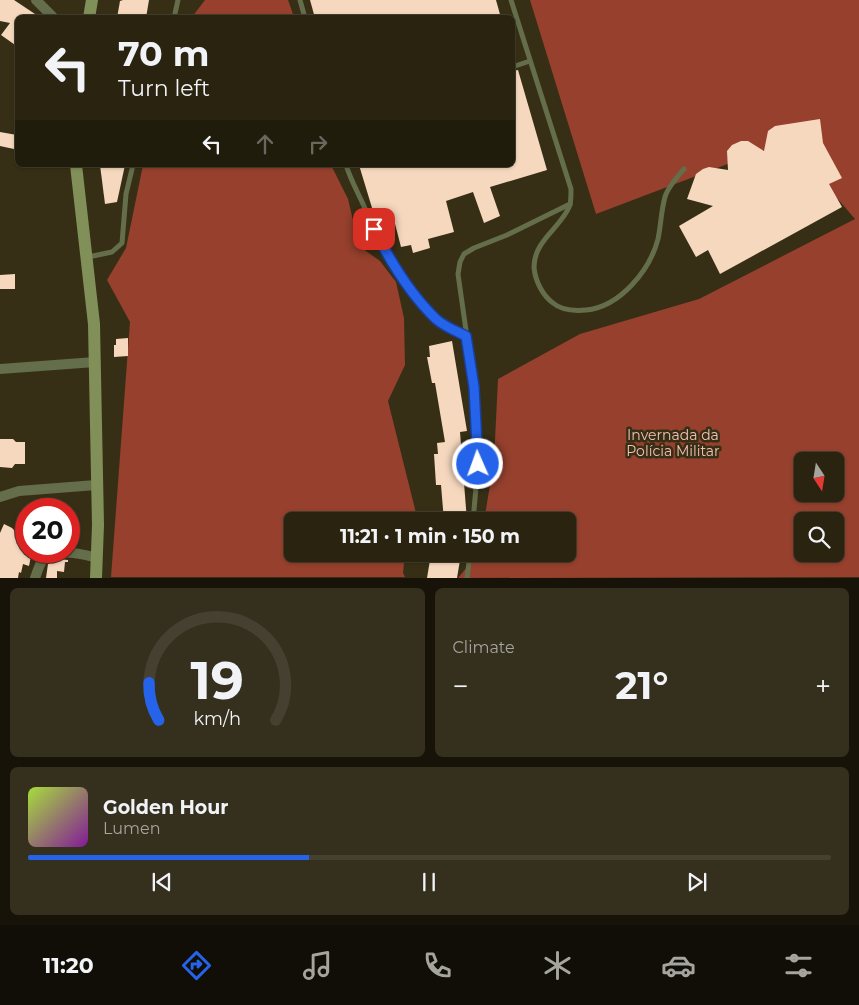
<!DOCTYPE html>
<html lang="en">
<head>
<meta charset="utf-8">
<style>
	body { margin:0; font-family:Montserrat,sans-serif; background:#352f1e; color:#f1f3f6; height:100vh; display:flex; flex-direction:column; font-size:19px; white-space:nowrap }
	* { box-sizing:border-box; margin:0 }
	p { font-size:16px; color:#a5a49f }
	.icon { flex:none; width:28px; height:28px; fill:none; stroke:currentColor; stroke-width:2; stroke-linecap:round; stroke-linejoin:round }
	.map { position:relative; height:578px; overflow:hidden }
	.panel { display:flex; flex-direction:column; gap:10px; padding:10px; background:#171309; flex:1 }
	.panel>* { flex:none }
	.hud { position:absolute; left:15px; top:15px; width:500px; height:152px; border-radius:8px; box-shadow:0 1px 4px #0004,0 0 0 1px #454030; background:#292310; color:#f1f3f6; overflow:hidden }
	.needle { width:32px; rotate:168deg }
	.controls { position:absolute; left:794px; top:452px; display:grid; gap:10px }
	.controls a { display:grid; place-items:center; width:50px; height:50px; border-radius:8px; background:#292310; box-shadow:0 1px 4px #0004,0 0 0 1px #454030; font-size:25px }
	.speed { position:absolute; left:15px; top:498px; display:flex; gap:10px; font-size:25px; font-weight:700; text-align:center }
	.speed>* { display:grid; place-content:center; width:65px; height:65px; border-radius:50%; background:#292310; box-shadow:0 1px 4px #0004,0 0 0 1px #454030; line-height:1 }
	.speed .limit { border:8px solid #d22; background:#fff; color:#111 }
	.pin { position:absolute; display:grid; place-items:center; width:42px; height:42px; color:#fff; margin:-21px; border-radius:10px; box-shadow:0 2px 8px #0006 }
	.me { position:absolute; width:55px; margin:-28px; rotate:358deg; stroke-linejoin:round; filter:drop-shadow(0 0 4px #0008) }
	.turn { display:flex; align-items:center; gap:18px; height:105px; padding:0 20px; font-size:22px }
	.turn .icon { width:65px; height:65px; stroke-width:2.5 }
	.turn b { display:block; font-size:35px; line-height:42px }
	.lanes { display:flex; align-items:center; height:48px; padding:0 20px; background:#0003; justify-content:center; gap:25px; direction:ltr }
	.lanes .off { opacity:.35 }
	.big { font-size:38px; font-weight:700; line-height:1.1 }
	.panel .widget { flex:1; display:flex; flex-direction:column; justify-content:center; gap:8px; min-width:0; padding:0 18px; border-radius:8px; background:#352f1e }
	.panel .dial { align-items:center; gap:0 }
	.dial svg { height:130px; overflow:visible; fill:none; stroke:#454030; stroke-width:7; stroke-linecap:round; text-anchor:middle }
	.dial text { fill:#f1f3f6; stroke:none }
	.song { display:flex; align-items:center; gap:15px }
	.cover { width:60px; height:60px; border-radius:8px; background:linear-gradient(135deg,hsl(80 70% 55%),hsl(290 70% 35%)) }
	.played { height:5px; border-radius:2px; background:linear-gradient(90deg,#2563eb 35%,#454030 35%) }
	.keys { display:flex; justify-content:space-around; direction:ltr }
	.heat { display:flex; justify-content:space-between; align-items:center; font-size:28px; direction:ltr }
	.panel .tiles { flex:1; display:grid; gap:10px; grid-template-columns:1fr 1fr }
	.widget:last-child { grid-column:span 2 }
	.trip { position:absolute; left:284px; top:512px; width:292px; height:50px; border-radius:8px; background:#292310; box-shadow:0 1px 4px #0004,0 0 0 1px #454030; font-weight:700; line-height:50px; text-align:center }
	.tabs { display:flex; height:80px; justify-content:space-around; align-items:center; background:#100e06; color:#a5a49f }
	.tabs .icon { width:35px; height:35px }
	.tabs .selected { color:#2563eb }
	.tabs b { font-size:22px; color:#f1f3f6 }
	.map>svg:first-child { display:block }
</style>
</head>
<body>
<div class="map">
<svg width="859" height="578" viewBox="0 0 859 578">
	<rect width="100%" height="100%" fill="#372f15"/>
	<!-- forest -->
	<g fill="#96402d" fill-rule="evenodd">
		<polygon points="205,0 288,0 294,17 192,17"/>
		<path d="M530,0H859V577L458,578L478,554H568V521H484L494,461L498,379L580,334L699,299L855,219L788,141L596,214ZM802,461H835V494H802ZM802,521H835V554H802Z"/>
		<polygon points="143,165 331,165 348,199 359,246 380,261 396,282 404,318 405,365 388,401 416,513 414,521 292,521 292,554 405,554 403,573 405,577 111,577 130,322 107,280 126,248"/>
	</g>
	<!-- building -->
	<g fill="#f6d8be">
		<polygon points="0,0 14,0 41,18 18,18 18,47 1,35 10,23 0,21"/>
		<polygon points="123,0 149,0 146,18 117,18 120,1"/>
		<polygon points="310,0 496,0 501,18 315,18"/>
		<polygon points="518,70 547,170 490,187 500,216 484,223 473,192 446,201 454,232 428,239 430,248 413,253 411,245 401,247 393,216 376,221 359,165 512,165 512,71"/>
		<polygon points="820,119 823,143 842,178 829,184 842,207 720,274 708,250 696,257 679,226 713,206 687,199 696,174 703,169 709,167 728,170 727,151 732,145 741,141 748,141 764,151 768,131 775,126"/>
		<polygon points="0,132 17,135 14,149 0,146"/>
		<polygon points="100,165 125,165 117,202 105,204"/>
		<polygon points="15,274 15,289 0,289 0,275"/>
		<polygon points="128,338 128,356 114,357 114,345 116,345 116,339"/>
		<polygon points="452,341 467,431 460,432 467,521 444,521 441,485 436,485 434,454 438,454 437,443 445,442 435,383 432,383 427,357 430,357 429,346"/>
		<polygon points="0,439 13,439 16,442 25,442 25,464 15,464 12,468 0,467"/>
		<polygon points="4,524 12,528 26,542 26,551 32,551 29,566 23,564 21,573 19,572 18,578 0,578 0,533"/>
		<polygon points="431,554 461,554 457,578 427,578"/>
		<polygon points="58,559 68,560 68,562 65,562 64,572 57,571 57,578 46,578 48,564 50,562"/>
	</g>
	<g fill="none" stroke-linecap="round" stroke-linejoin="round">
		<!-- service -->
		<g stroke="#646e4b" stroke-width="5">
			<polyline points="300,0 305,18"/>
			<path d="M511,0L571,189C571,194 571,200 570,205C562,227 534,240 534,267C535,280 542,295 553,303C562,311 575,311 586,310C620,307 650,270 658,239C661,225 661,211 665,197C668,187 677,177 684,169"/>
			<polyline points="174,18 178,0"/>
			<polyline points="512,67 530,61"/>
			<path d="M346,165C350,178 357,191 363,204C380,243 404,290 436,319C445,327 456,331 466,336"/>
			<polyline points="88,257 112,252 122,243 126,194 133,165"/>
			<polyline points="473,521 478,465 474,387 458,274 460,262 464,254 474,248 507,235 570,204"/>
			<polyline points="467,578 470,554"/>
		</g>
		<!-- minor -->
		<g stroke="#646e4b" stroke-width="10">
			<polyline points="36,0 54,18"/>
			<polyline points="0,369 95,362"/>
			<polyline points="0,497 19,491 96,485"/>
			<path d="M35,578C38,570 40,561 46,556C57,548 86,555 97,558"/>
		</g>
		<!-- secondary -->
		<g stroke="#819058" stroke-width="12">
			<polyline points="89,18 92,0"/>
			<polyline points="76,165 94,324 98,525 96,578"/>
		</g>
	</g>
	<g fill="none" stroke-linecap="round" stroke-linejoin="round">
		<defs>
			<path id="route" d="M374,229C390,261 410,294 436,319C445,327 456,331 466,336L474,387L478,464"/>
		</defs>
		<!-- route casing -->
		<use href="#route" stroke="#184099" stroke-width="12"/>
		<!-- route -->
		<use href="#route" stroke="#2563eb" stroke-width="9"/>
	</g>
	<g text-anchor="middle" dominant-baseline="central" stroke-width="5" stroke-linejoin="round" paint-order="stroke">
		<!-- park labels -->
		<g font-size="14" fill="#f2c1b5" stroke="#372f15">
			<text x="673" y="435">Invernada da<tspan x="673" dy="16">Polícia Militar</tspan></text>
		</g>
	</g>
</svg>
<div class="controls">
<a><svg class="needle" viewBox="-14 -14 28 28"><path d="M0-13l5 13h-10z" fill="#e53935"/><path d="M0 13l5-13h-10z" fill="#a5a49f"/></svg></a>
<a><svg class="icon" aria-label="search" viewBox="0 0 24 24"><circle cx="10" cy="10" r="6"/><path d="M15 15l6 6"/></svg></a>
</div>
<div class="speed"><div class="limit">20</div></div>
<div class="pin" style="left:374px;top:229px;background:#d93025"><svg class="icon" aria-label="arrive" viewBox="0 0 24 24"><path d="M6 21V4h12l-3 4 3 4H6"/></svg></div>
<svg class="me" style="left:478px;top:464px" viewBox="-20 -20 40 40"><circle r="17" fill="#2563eb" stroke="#fff" stroke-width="3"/><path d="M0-11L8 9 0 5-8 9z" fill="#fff"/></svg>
<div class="trip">11:21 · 1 min · 150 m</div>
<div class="hud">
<div class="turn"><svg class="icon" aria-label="left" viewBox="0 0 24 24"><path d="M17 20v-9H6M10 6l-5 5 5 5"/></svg><div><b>70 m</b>Turn left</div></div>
<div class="lanes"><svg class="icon" aria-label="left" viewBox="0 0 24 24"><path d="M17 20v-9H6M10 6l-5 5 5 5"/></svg><svg class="icon off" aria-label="ahead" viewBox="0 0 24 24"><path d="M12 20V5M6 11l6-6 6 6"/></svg><svg class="icon off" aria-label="right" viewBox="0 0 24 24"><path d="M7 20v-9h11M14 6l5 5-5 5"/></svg></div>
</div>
</div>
<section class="panel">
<div class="tiles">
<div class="widget dial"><svg viewBox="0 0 100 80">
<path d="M14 69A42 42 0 1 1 86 69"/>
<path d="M14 69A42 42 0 0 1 8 46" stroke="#2563eb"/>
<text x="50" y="56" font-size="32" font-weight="700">19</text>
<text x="50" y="72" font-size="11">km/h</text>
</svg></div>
<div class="widget"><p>Climate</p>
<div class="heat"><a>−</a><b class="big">21°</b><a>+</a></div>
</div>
<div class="widget">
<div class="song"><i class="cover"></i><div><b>Golden Hour</b><p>Lumen</p></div></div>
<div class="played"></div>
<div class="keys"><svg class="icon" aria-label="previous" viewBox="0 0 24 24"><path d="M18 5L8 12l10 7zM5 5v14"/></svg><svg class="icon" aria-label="pause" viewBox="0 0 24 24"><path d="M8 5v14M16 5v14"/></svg><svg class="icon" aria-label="next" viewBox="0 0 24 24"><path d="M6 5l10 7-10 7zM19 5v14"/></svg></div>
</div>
</div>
</section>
<nav class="tabs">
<b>11:20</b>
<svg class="icon selected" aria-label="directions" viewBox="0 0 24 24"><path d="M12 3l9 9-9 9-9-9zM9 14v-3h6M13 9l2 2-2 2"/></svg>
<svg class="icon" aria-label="music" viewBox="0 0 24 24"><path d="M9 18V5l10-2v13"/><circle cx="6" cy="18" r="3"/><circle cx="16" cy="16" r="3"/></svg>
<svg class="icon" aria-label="phone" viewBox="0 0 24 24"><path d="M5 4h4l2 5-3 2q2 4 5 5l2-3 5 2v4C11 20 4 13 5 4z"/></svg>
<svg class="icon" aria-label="climate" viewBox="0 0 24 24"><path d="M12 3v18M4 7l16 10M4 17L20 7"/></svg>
<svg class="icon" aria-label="car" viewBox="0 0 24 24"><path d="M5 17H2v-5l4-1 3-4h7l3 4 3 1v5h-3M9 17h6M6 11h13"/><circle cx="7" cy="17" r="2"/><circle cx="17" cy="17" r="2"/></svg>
<svg class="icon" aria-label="filters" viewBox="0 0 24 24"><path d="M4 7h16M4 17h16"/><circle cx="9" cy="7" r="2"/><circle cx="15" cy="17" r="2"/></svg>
</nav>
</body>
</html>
